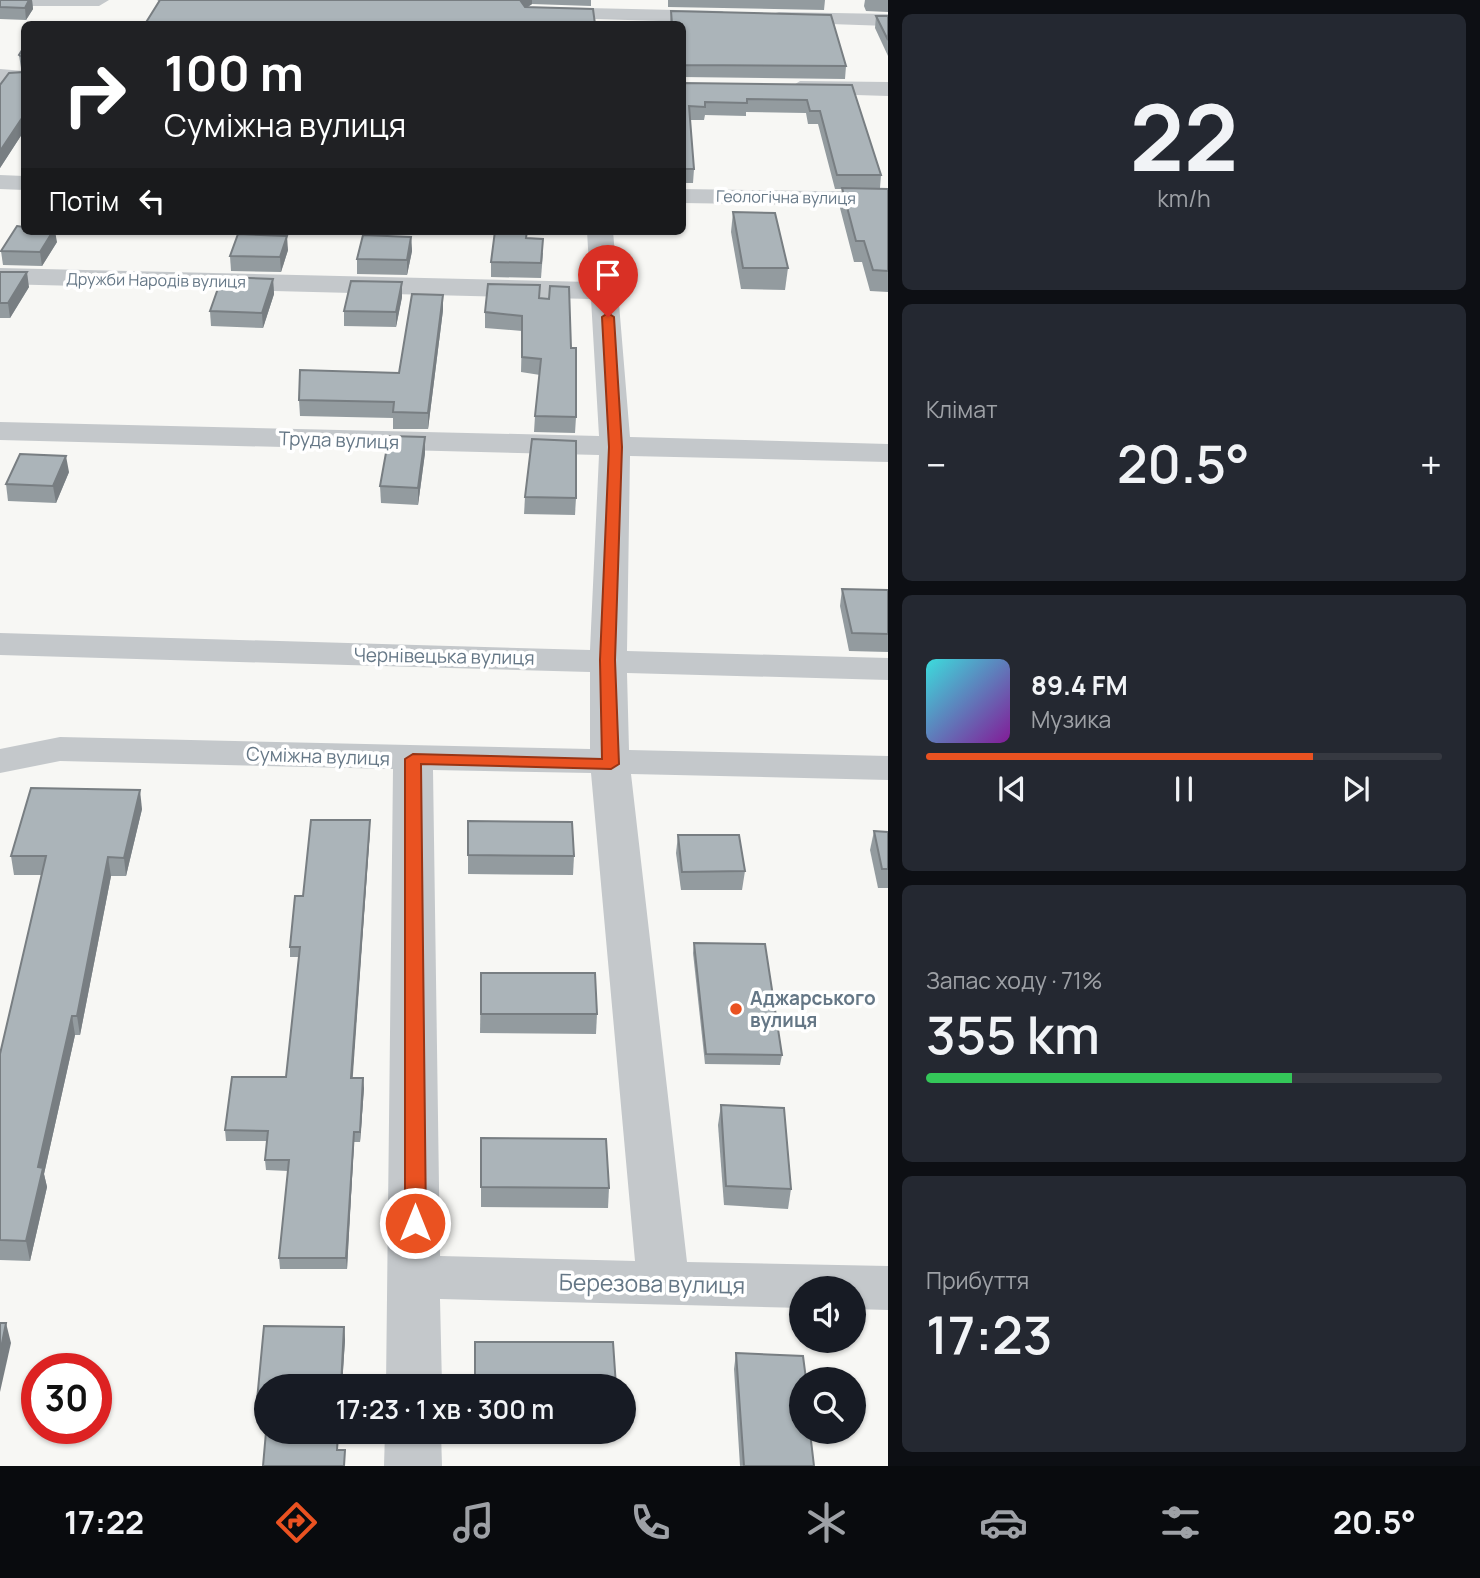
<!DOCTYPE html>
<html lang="uk">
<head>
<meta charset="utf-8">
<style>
	body { margin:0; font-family:Manrope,sans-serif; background:#242831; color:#f1f3f6; height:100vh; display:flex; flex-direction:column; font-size:26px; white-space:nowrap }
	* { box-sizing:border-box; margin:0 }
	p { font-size:23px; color:#9ea1a6 }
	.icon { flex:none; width:38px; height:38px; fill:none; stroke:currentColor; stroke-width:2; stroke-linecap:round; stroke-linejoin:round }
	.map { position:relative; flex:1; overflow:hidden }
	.sheet { display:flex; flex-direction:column; gap:14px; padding:14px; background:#0d0f14; width:592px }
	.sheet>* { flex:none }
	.banner { position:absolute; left:21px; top:21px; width:665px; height:214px; border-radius:10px; box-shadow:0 2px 5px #0004; background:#202124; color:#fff; overflow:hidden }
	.controls { position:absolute; left:789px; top:1276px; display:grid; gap:14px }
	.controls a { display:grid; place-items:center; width:77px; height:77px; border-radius:50%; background:#171b24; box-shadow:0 2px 5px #0004; font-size:35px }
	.speed { position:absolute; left:21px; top:1353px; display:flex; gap:14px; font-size:35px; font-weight:700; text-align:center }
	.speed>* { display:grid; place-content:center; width:91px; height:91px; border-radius:50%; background:#171b24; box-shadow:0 2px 5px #0004; line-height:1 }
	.speed .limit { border:10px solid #d22; background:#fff; color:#111 }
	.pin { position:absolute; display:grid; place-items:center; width:60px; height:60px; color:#fff; margin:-72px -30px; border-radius:50% 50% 50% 0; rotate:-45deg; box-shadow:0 0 7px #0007 }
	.pin .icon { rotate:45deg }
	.me { position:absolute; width:77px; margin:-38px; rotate:0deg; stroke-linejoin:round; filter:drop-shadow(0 0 5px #0008) }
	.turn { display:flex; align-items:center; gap:24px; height:147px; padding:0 28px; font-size:32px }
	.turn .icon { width:91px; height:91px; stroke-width:2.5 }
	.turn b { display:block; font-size:49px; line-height:60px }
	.then { display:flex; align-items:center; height:66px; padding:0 28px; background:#0003; gap:14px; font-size:26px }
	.big { font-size:52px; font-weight:600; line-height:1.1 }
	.sheet .widget { flex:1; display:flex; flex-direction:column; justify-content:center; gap:10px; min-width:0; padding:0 24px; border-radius:10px; background:#242831 }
	.sheet .dial { align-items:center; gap:0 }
	.dial b { font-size:91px; line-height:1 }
	.song { display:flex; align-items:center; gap:21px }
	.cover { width:84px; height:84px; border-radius:10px; background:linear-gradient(135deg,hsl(180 70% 55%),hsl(290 70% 35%)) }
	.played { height:7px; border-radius:4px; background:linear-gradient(90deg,#ea5221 75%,#363941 75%) }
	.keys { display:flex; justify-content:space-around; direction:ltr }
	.heat { display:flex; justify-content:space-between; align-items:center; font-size:38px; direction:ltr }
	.charge { height:10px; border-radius:5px; background:linear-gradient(90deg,#34c759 71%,#363941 0) }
	.trip { position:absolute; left:254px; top:1374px; width:382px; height:70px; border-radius:35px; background:#171b24; box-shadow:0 2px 5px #0004; font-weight:600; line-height:70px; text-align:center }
	.dock { display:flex; height:112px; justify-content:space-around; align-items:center; background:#090b0e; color:#9ea1a6 }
	.dock .icon { width:49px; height:49px }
	.dock .current { color:#ea5221 }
	.dock b { font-size:32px; color:#f1f3f6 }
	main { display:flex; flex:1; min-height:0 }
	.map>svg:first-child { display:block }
</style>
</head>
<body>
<main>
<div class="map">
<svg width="889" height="1466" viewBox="0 0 889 1466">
	<rect width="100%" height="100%" fill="#f7f7f4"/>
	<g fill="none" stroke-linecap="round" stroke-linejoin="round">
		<!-- minor -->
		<g fill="#c4c8cb" fill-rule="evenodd">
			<polygon points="0,0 109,0 99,6 0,6"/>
			<polygon points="541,7 722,11 732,17 722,23 534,17 531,13"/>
			<polygon points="779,12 889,14 889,26 772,22 769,18 772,14"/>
			<polygon points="0,69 24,71 24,83 0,83"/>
			<polygon points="800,81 889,82 889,96 792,93 789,88"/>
			<polygon points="0,175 24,176 24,190 0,189"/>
			<polygon points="682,189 889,192 889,206 682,203"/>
			<path d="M587,231H613L630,437L889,444V462L630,456L627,651L889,658V680L627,673L629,750L889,756V780L631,774L687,1262L889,1266V1310L854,1309V1288H802V1308L440,1299L442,1386H386L393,769L60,761L0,773V749L60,737L590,749V672L0,655V633L590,650L599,455L0,440V422L599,436L591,299L0,284V268L590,282ZM433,770L591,773L635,1261L440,1256Z"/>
			<polygon points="385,1432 441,1432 442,1466 384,1466"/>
		</g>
	</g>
	<!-- wall -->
	<g fill="#939b9f">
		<polygon points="0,0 32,0 33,9 26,20 0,19"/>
		<polygon points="157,0 591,0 591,6 532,4 527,8 159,1"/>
		<polygon points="668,0 825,0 824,10 668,7"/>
		<polygon points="865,0 888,0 888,12 866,11 864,6"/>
		<polygon points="671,11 846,66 845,79 682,77 682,24 670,24"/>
		<polygon points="876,16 888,16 888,56 875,28"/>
		<polygon points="24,47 24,131 0,168 0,85 24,72 24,70 21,68 19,55"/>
		<polygon points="682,83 852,85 881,175 880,188 888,189 888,292 870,291 862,262 854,262 840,208 842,189 835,189 818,124 808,124 806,113 746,112 746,116 705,115 704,120 690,120 694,169 693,183 682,183"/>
		<polygon points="733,212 788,268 785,290 741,289 731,232"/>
		<polygon points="411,237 412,251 407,275 357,274 357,259"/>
		<polygon points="527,238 543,253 541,278 491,277 491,262"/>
		<polygon points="57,242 42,266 3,265 1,251"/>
		<polygon points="288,250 281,272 231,271 230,256"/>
		<polygon points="0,272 29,287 10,318 0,318"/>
		<polygon points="273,279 274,294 263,328 211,326 210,311"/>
		<polygon points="402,297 396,327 344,326 344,311"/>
		<polygon points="539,298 571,348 576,417 575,433 534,432 535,416 540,375 521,372 522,331 485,328 485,312"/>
		<polygon points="443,310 428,429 393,429 393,418 300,416 299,400 399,373"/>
		<polygon points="425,437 425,453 418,505 381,503 380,486"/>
		<polygon points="69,472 56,503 8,501 6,484"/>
		<polygon points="525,497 576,498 575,515 524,514"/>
		<polygon points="842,589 888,590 888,652 849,651 840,606"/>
		<polygon points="142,809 126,876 111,876 80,1035 75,1035 44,1174 47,1187 30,1261 0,1260 0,1054 42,875 14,875 11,856"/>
		<polygon points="468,821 574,856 573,875 468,874"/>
		<polygon points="370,830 352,1078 364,1088 360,1142 354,1142 347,1269 280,1269 279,1258 288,1171 266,1170 265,1160 267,1141 226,1141 225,1130 286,1077 299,957 290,957 290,947 303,896"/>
		<polygon points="874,831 888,832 888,888 878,888 870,850"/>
		<polygon points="678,835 745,871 742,890 681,890 676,853"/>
		<polygon points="694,943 782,1055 780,1065 705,1064 693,953"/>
		<polygon points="481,973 597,1014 596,1034 480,1033"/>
		<polygon points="721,1105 791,1189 788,1209 724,1205 718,1125"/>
		<polygon points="481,1138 609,1188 608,1208 481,1207"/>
		<polygon points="264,1326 344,1327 345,1340 342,1386 266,1386 266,1423 257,1423 256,1411"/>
		<polygon points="736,1353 814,1466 740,1466 734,1369"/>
	</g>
	<!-- shaded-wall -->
	<g fill="#787e82">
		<polygon points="29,0 32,0 33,9 26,20 25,8"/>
		<polygon points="520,0 532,0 532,4 519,12"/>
		<polygon points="24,115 24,131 0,168 0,151"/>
		<polygon points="53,231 55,231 57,242 42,266 40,252"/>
		<polygon points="287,236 288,250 281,272 280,257"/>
		<polygon points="411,237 412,251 407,275 407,260"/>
		<polygon points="27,272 29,287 10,318 8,303"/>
		<polygon points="273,279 274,294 263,328 262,313"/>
		<polygon points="402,282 402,297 396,327 396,312"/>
		<polygon points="443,295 443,310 428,429 428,413"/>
		<polygon points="425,437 425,453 418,505 418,488"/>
		<polygon points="66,456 69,472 56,503 53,486"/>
		<polygon points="140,790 142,809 126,876 124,858"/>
		<polygon points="370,820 370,830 352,1088 351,1078"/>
		<polygon points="108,857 111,876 80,1035 77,1016"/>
		<polygon points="72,1016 75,1035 44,1174 47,1187 30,1261 26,1241 38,1167"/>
		<polygon points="363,1078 364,1088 360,1142 360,1132"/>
		<polygon points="354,1132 354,1142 347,1269 346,1258"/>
		<polygon points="6,1323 11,1343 0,1392 0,1353"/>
		<polygon points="344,1327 345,1340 342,1386 341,1386"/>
		<polygon points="338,1432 339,1432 337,1462 337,1450"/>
	</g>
	<!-- building -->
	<g fill="#abb4b9" stroke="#787e82" stroke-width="2">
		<polygon points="0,0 29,0 25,8 0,7"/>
		<polygon points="160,0 520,0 525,7 593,9 595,24 145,24"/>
		<polygon points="671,11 831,15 846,66 683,65 682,67 682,24 672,24"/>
		<polygon points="876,16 888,16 888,40"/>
		<polygon points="24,47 24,58 19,55"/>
		<polygon points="24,67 24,115 0,151 0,85 9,73 24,72"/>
		<polygon points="682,83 852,85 881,175 837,175 820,111 810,111 807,100 747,99 747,103 705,102 705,107 689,106 694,169 682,169"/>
		<polygon points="842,188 888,189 888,271 873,270 864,241 856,241"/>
		<polygon points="733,212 775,213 788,268 743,268"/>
		<polygon points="17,226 24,227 24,231 53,231 40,252 1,251"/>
		<polygon points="495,231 527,231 526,238 543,239 541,263 491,262"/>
		<polygon points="238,234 287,236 280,257 230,256"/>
		<polygon points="363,235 411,237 407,260 357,259"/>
		<polygon points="0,272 27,272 8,303 0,303"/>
		<polygon points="222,277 273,279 262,313 210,311"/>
		<polygon points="351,281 402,282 396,312 344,311"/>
		<polygon points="488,284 540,285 539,298 549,299 550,286 569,287 571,348 576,348 576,417 535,416 541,359 522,357 522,316 485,312"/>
		<polygon points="412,294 443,295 428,413 393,412 394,402 299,400 300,370 399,373"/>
		<polygon points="389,436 425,437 418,488 380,486"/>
		<polygon points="532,439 576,441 576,498 525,497"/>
		<polygon points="20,454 66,456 53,486 6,484"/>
		<polygon points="842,589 888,590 888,634 852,633"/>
		<polygon points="31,788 140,790 124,858 108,857 77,1016 72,1016 38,1167 43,1168 26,1241 0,1240 0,1054 46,856 11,856"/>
		<polygon points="311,820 370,820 351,1078 363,1078 360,1132 354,1132 346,1258 279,1258 289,1160 265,1160 268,1131 225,1130 232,1077 286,1077 300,947 290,947 295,896 303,896"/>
		<polygon points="468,821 572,822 574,856 468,855"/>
		<polygon points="874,831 888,832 888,869 882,869"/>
		<polygon points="678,835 739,835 745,871 682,872"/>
		<polygon points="694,943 765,944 782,1055 706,1054"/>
		<polygon points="481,973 595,973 597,1014 481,1014"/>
		<polygon points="721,1105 784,1108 791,1189 726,1186"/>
		<polygon points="481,1138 606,1139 609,1188 481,1187"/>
		<polygon points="0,1323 6,1323 0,1353"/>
		<polygon points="264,1326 344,1327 341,1386 266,1386 266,1411 256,1411"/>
		<polygon points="475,1342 613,1342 616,1386 475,1386"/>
		<polygon points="736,1353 803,1356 806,1379 802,1379 802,1432 810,1432 814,1466 744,1466"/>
		<polygon points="266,1432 338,1432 337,1450 345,1450 344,1466 263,1466"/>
	</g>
	<!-- route -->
	<polygon fill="#ea5221" stroke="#983515" stroke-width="2" points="608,313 614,317 622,447 615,660 619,764 611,769 421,764 426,1223 423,1228 415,1231 408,1228 405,1223 405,759 413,754 602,759 600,660 609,447 602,317"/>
	<!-- markers -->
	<circle fill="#ea5221" stroke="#fff" stroke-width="2.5" cx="736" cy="1009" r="7"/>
	<g text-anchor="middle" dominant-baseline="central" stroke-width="7" stroke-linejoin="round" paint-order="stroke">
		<!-- far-street labels -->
		<g font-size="16" fill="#657786" stroke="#fff">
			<text transform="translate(786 197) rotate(1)">Геологічна вулиця</text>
			<text transform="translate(156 280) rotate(1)">Дружби Народів вулиця</text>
		</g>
		<!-- street labels -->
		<g font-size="19" fill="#657786" stroke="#fff">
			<text transform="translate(339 440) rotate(2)">Труда вулиця</text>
			<text transform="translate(444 656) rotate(1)">Чернівецька вулиця</text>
			<text transform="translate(318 756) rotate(2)">Суміжна вулиця</text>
		</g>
		<!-- poi labels -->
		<g font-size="19" font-weight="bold" fill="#657786" stroke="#fff" text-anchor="start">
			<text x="750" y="998">Аджарського<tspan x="750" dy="22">вулиця</tspan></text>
		</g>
		<!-- near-street labels -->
		<g font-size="23" fill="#657786" stroke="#fff">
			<text transform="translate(652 1283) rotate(1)">Березова вулиця</text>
		</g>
	</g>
</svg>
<div class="controls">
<a><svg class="icon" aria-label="sound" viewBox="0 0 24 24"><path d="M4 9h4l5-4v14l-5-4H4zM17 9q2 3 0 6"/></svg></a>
<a><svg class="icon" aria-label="search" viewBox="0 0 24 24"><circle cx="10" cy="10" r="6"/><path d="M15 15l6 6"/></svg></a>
</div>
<div class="speed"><div class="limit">30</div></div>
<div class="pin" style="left:608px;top:317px;background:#d93025"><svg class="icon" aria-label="arrive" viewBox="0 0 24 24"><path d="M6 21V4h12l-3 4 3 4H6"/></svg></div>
<svg class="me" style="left:415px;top:1223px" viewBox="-20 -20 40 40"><circle r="17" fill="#ea5221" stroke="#fff" stroke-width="3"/><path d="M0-11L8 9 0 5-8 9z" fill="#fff"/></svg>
<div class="trip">17:23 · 1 хв · 300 m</div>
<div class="banner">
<div class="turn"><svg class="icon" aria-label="right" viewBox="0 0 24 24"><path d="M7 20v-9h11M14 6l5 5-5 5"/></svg><div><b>100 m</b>Суміжна вулиця</div></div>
<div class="then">Потім<svg class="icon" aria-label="left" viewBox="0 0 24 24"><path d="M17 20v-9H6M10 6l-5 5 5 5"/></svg></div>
</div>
</div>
<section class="sheet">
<div class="widget dial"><b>22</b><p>km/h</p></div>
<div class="widget"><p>Клімат</p>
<div class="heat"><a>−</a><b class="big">20.5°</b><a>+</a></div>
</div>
<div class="widget">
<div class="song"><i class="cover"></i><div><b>89.4 FM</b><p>Музика</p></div></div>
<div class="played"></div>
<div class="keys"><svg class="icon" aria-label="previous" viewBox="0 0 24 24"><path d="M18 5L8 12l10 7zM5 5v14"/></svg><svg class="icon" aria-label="pause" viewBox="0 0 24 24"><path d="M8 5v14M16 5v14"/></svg><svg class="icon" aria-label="next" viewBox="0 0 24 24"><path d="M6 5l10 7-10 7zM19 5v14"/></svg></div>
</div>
<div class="widget"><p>Запас ходу · 71%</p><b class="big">355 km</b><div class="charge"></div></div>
<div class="widget"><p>Прибуття</p><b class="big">17:23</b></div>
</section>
</main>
<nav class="dock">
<b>17:22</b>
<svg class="icon current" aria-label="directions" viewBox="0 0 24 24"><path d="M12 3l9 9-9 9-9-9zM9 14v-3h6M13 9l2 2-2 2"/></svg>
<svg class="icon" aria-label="music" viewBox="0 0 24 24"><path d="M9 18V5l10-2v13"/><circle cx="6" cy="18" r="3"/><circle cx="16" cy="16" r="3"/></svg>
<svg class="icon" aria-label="phone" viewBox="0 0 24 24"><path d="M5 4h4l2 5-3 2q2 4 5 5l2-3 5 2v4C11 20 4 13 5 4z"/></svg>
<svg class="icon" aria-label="climate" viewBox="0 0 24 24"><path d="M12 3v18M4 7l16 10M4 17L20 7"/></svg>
<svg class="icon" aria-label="car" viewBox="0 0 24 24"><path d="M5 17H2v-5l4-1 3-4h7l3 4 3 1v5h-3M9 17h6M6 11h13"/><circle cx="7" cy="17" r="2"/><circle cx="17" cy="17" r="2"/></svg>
<svg class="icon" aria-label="filters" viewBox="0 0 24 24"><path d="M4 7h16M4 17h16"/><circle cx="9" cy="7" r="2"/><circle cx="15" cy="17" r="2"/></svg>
<b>20.5°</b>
</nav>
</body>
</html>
